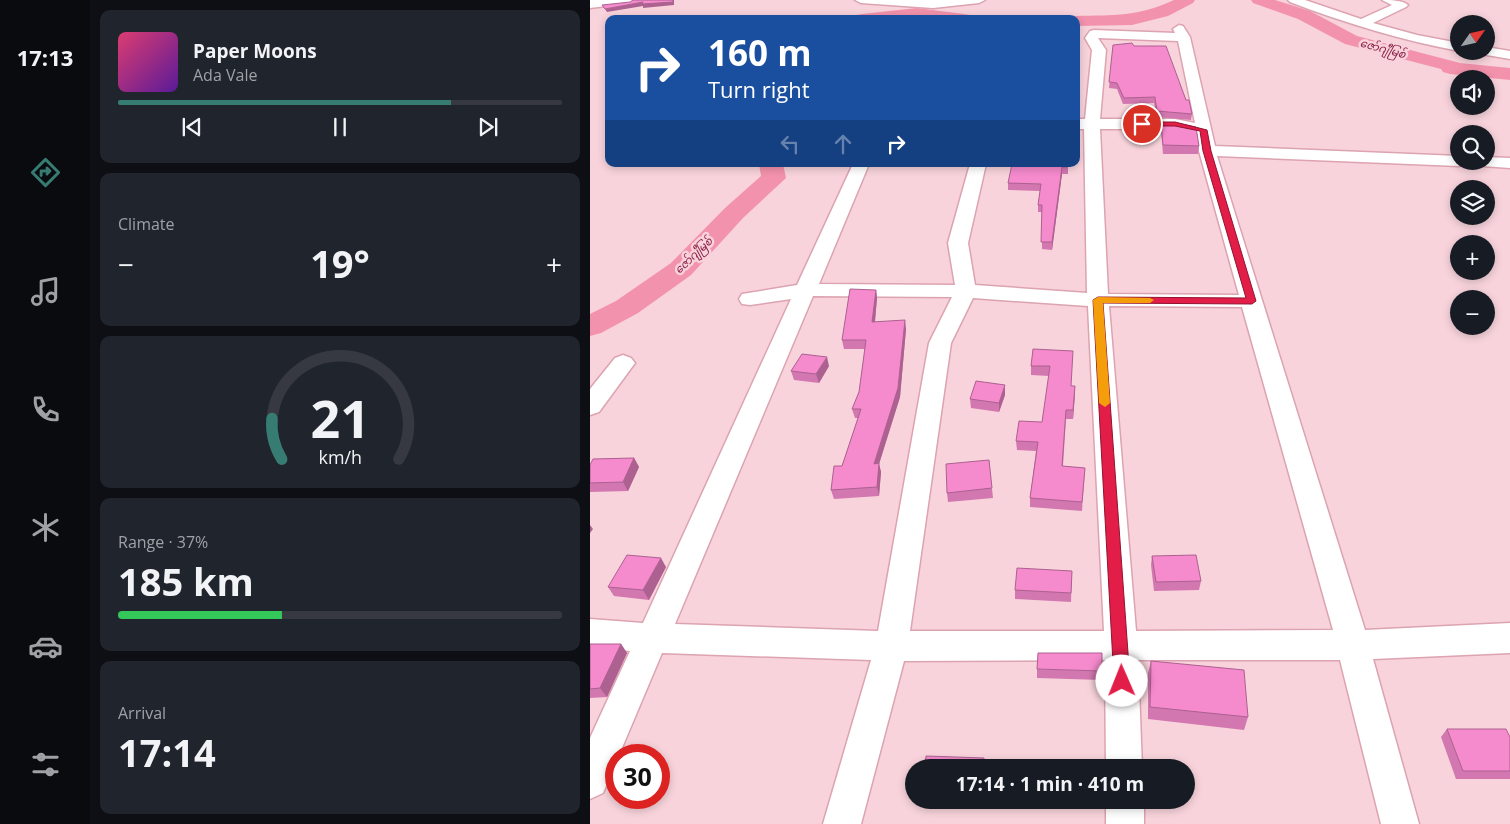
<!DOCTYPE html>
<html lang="en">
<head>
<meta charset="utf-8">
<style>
	body { margin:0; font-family:"Open Sans","Noto Sans Myanmar",sans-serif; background:#20242c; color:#f1f3f6; height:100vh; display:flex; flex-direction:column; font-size:19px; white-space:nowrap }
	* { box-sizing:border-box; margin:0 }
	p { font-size:16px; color:#9ea1a6 }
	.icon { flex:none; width:28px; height:28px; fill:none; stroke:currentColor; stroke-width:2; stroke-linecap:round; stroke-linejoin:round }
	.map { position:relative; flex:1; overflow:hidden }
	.sheet { display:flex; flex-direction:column; gap:10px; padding:10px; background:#0d0f14; width:500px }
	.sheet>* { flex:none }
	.hud { position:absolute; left:15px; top:15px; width:475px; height:152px; border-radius:10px; box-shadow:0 2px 8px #0003; background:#1a4fa0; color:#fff; overflow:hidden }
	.needle { width:32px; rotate:56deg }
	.buttons { position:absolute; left:860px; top:15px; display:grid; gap:10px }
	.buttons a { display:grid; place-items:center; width:45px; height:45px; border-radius:50%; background:#171b24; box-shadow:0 2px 8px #0003; font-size:25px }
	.speed { position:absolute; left:15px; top:744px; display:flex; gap:10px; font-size:25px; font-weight:700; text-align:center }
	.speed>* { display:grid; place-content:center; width:65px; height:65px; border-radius:50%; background:#171b24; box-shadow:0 2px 8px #0003; line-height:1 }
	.speed .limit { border:8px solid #d22; background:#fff; color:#111 }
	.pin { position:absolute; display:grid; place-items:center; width:42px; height:42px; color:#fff; margin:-21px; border:2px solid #fff; border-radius:50%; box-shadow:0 1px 5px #0007 }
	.me { position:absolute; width:55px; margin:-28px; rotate:359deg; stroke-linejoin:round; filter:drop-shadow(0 0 4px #0008) }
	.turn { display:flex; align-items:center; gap:18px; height:105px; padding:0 20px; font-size:22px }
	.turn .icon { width:65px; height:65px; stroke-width:2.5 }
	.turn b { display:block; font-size:35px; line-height:42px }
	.lanes { display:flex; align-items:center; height:48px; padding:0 20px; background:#0003; justify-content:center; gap:25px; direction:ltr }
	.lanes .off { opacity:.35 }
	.big { font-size:38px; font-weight:700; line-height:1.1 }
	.sheet .card { flex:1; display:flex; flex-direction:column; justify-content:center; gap:8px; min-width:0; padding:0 18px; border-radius:10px; background:#20242c }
	.sheet .dial { align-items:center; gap:0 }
	.dial svg { height:130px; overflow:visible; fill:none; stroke:#363941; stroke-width:7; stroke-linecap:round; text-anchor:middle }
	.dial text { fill:#f1f3f6; stroke:none }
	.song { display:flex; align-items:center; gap:15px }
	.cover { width:60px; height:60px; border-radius:8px; background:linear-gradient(135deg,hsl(340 70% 55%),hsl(270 70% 35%)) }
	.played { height:5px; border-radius:2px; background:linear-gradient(90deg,#367c72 75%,#363941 75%) }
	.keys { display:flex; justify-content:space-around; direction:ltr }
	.heat { display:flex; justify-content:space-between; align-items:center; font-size:28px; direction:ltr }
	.charge { height:8px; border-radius:4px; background:linear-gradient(90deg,#34c759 37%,#363941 0) }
	.trip { position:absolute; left:315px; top:759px; width:290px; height:50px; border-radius:25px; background:#171b24; box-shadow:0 2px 8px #0003; font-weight:700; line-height:50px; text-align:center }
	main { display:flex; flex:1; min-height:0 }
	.tabs { display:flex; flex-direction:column; width:90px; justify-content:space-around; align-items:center; background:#090b0e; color:#9ea1a6 }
	.tabs .icon { width:35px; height:35px }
	.tabs .selected { color:#367c72 }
	.tabs b { font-size:22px; color:#f1f3f6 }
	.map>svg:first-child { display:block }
</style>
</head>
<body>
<main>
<nav class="tabs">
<b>17:13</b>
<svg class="icon selected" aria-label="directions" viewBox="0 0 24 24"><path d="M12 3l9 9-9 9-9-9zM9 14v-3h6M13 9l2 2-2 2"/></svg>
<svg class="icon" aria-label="music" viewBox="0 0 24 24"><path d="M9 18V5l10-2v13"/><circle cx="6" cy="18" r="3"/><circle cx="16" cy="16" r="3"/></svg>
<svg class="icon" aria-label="phone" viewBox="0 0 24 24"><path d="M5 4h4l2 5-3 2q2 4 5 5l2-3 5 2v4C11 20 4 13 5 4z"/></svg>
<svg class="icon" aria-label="climate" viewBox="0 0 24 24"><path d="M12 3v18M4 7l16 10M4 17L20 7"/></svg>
<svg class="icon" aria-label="car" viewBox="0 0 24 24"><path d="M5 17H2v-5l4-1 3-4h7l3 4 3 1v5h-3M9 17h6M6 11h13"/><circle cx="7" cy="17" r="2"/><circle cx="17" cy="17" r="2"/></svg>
<svg class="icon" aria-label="filters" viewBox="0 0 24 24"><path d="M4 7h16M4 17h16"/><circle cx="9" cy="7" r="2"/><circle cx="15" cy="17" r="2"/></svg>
</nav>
<section class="sheet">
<div class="card">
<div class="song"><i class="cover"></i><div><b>Paper Moons</b><p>Ada Vale</p></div></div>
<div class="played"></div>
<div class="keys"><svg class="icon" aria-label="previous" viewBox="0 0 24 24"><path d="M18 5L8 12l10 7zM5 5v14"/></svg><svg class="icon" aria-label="pause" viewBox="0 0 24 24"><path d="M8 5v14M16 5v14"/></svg><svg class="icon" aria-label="next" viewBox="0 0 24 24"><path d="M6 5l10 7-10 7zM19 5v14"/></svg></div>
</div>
<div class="card"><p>Climate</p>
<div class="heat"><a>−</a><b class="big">19°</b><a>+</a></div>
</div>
<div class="card dial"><svg viewBox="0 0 100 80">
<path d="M14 69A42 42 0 1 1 86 69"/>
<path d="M14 69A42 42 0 0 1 8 44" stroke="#367c72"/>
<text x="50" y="56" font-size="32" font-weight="700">21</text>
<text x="50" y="72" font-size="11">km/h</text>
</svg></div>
<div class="card"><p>Range · 37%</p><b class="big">185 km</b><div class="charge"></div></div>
<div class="card"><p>Arrival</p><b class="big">17:14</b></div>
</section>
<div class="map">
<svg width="920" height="824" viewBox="0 0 920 824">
	<rect width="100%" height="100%" fill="#f8d3db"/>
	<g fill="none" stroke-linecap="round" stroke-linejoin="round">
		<!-- river -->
		<g fill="#f392ac" fill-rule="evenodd">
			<path d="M584,0H605L603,3L578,16L542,25L486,26V19H479L486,16C525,15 547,17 584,0Z"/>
			<polygon points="661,0 685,0 720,11 767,36 870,63 920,68 920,80 860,74 853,72 851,69 755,44 708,19 663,3"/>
			<polygon points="327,8 374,14 380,15 382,19 264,19 266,15 272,14"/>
			<polygon points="169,164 193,164 196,178 153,218 101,275 48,313 11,333 0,336 0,314 26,301 81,263 135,208 171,176"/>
		</g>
		<defs>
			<g id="minor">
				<polygon points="0,0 47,0 41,3 0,8"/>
				<polygon points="265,0 395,0 389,3 343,8 271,3"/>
				<path d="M698,0H715L771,19L802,5L792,0C801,0 812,0 818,5L816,7L783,23L827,35L869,43V51C811,40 755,23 700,2Z"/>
				<path d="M589,25L593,26L600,37L625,146L869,156V161H896V157L920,158V168L879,165L877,162L875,165L869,166L627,156L775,630L920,623V653L783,659L829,824H791L750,660H548L552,768H516L515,660L314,661L271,824H233L281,660L72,653L29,755H26V762L13,793L0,799V738L40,651L0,647V619L53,623L201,299L160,305L152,304L149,299L152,294L207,285L263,164H279L229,284L365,285L358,243L380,164H396L378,243L385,285L497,293L494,129H486V119H495L502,50L495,38L500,31L504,30L585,33L583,29ZM508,38L588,41L605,123L585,119H510L516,50ZM510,129H585L607,133L609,151L649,295L518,294ZM223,296L362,297L339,343L288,631L85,624ZM383,298L498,306L514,631H320L361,343ZM519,306L652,307L743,630L546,631Z"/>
				<polygon points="896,47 920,51 920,59 891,54 890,51 896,51"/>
				<polygon points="33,355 41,358 45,363 9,412 0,415 0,389 25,358"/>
				<rect x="516" y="800" width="38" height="24"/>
			</g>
		</defs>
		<!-- minor casing -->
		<use href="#minor" stroke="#dca3b0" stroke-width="3"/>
		<!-- minor -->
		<use href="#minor" fill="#fff" fill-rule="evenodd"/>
	</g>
	<!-- wall -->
	<g fill="#d377b0">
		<polygon points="523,45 544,46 596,100 602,114 601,120 567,117 564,103 533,104 527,89 519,88"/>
		<polygon points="571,123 609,146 608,154 573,154 571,131"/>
		<polygon points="478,164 478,174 472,174 462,250 452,249 452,212 448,212 448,205 450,191 418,190 418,183"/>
		<polygon points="286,290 287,298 285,322 316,329 310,397 289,464 291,472 289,496 244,499 241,490 252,466 268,418 265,418 262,409 269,392 275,349 254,349 252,340"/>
		<polygon points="443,349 481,386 485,386 483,419 476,419 473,466 495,468 492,511 440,507 440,498 446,451 427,450 426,441 452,422 459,376 441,375 441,366"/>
		<polygon points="239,366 229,383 204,380 201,371"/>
		<polygon points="415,395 409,412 381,408 380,399"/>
		<polygon points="44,458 49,467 38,491 0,492 0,465"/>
		<polygon points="399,460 403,498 358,502 357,493"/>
		<polygon points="562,556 611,581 609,590 564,591 561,565"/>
		<polygon points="76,567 59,600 24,596 18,587"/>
		<polygon points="482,571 481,602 425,599 425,590"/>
		<polygon points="0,644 31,644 37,653 17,697 0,698"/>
		<polygon points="561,661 658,717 654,730 558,719 558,673"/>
		<polygon points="447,669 512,671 511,680 447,678"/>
		<polygon points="857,729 920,737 920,779 866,779 851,737"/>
		<polygon points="332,800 393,800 393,806 333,804"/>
	</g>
	<!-- shaded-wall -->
	<g fill="#ac6190">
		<polygon points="84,0 84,5 53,8 53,6 17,12 15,9 53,2"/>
		<polygon points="472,167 472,174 462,250 462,242"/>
		<polygon points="286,290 287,298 284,331 282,322"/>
		<polygon points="315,320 316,329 310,397 289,464 291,472 289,496 287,487 284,464"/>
		<polygon points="237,357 239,366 229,383 226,374"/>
		<polygon points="415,385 415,395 409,412 409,403"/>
		<polygon points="485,386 485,395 483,419 483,410"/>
		<polygon points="44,458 49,467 38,491 33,482"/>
		<polygon points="0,525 3,529 0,533"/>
		<polygon points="71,558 76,567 59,600 53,590"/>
		<polygon points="31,644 37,653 17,697 10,688"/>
	</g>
	<!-- building -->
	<g fill="#f58acd" stroke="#ac6190">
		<polygon points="43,0 83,0 83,2 52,4 53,2 15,9 12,5 40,2"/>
		<polygon points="542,43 544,46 576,46 596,100 599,100 602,114 567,111 565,97 534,98 527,83 519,82 523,45"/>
		<polygon points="571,123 586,123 606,127 609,146 573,145"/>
		<polygon points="422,164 478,164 478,167 472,167 462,242 451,242 452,205 448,205 451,184 418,183"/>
		<polygon points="260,289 286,290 282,322 315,320 308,388 284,464 289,463 287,487 241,490 244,466 252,466 271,409 262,409 269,392 276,340 252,340"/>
		<polygon points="443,349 483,351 481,386 485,386 483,410 476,410 472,466 495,468 492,502 440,498 448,442 426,441 429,421 452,422 460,366 441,366"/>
		<polygon points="212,354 237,357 226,374 201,371"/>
		<polygon points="386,381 415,385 409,403 380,399"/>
		<polygon points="44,458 33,482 0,483 0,465 3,459"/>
		<polygon points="399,460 402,488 357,493 356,464"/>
		<polygon points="37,555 71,558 53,590 18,587"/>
		<polygon points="606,555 611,581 566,582 562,556"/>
		<polygon points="427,568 482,571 481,593 425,590"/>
		<polygon points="0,644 31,644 10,688 0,689"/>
		<polygon points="448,653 512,653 512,671 447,669"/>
		<polygon points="561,661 654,670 658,717 560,707"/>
		<polygon points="857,729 916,729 920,737 920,771 873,771"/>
		<polygon points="336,756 394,758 394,768 335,768"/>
	</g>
	<!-- route -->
	<polygon fill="#e11d48" stroke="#92132f" points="549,122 585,122 617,130 621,151 666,301 662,304 513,303 540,681 537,686 532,688 527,686 524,681 503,300 508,297 656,298 613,151 610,131 585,126 552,126 549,125"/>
	<!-- slow -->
	<polygon fill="#f59e0b" points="508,297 560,298 564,300 560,303 513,303 520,403 515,407 509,403 503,300"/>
	<g text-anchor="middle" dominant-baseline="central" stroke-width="5" stroke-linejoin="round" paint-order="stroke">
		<!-- far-water labels -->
		<g font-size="11" font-style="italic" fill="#8b2048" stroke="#f8d3db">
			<text transform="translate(793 48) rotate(15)">ဇော်ဂျီမြစ်</text>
			<text transform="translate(103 255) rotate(-43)">ဇော်ဂျီမြစ်</text>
		</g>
	</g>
</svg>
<div class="buttons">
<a><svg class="needle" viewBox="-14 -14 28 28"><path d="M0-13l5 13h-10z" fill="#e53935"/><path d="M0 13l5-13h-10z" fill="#9ea1a6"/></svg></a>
<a><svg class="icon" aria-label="sound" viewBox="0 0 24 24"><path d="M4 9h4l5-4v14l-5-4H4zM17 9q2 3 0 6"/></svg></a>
<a><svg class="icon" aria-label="search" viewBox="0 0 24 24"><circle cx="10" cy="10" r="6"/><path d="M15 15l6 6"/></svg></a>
<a><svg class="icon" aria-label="layers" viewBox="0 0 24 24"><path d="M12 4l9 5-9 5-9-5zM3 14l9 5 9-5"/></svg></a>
<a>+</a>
<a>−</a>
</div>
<div class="speed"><div class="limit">30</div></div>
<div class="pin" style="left:552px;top:124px;background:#d93025"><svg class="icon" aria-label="arrive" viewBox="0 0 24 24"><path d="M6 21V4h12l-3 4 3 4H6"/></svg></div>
<svg class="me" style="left:532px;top:681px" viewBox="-20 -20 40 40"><circle r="19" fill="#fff"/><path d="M0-13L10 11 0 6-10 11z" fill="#e11d48"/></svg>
<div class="trip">17:14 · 1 min · 410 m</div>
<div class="hud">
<div class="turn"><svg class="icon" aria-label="right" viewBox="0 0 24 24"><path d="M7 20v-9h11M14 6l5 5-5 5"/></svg><div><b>160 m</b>Turn right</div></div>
<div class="lanes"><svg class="icon off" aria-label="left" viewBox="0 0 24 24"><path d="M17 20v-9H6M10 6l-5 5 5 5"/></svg><svg class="icon off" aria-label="ahead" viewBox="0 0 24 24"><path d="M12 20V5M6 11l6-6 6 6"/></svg><svg class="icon" aria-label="right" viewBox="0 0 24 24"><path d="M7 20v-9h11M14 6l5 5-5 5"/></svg></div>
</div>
</div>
</main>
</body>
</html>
